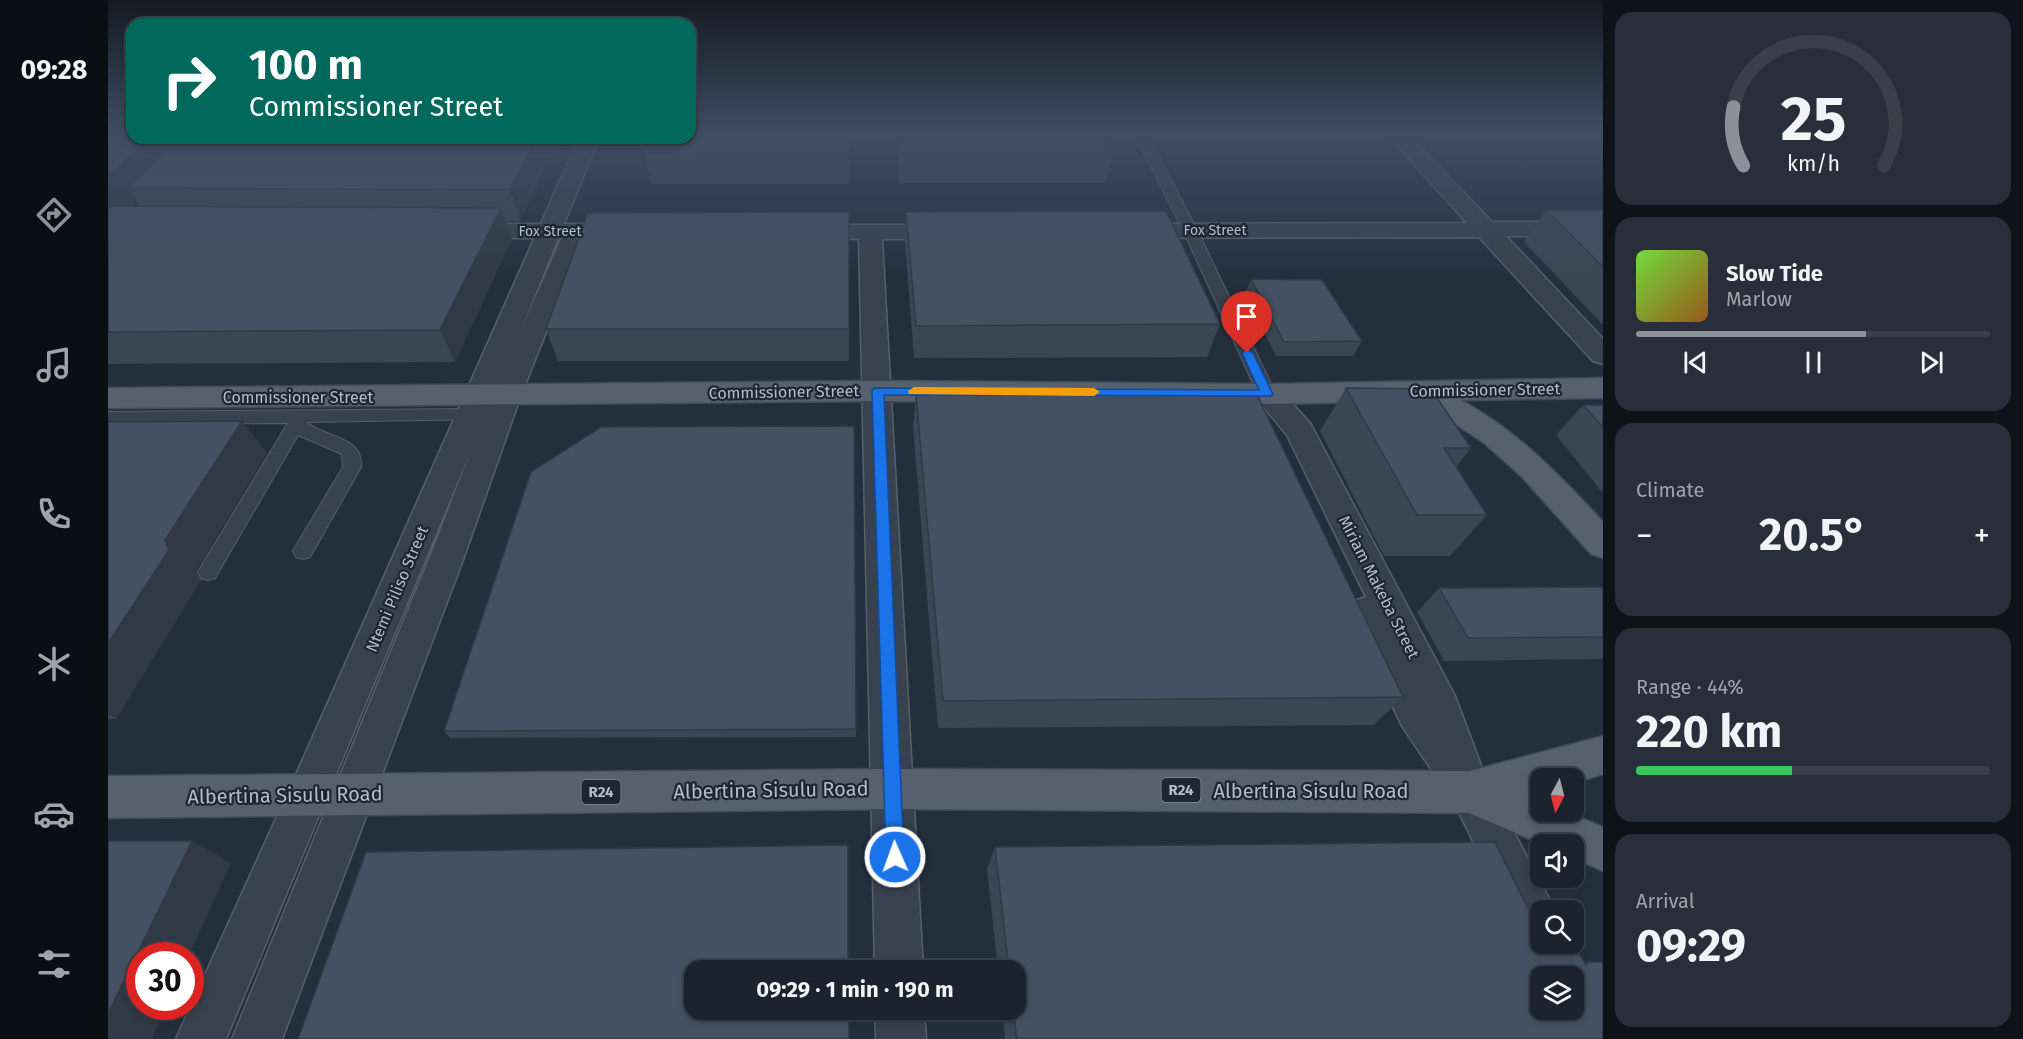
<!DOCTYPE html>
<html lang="en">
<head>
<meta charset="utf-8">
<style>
	body { margin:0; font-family:"Fira Sans",sans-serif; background:#282f3a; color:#f1f3f6; height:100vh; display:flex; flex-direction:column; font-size:22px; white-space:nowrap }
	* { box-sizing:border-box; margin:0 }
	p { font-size:20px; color:#a0a4aa }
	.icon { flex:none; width:33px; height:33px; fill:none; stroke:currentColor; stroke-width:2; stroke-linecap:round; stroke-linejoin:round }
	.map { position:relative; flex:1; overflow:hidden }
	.side { display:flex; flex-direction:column; gap:12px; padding:12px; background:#0f1319; width:420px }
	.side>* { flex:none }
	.guide { position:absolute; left:18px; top:18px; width:570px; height:126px; border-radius:18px; box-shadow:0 3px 9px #0003,0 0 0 2px #39404a; background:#00695c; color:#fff; overflow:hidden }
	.needle { width:39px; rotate:187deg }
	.buttons { position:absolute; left:1422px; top:768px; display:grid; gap:12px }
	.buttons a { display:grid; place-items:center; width:54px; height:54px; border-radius:12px; background:#1b232e; box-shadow:0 3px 9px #0003,0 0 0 2px #39404a; font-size:30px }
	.speed { position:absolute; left:18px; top:942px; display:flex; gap:12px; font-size:30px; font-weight:700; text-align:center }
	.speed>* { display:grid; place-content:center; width:78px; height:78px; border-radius:50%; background:#1b232e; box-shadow:0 3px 9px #0003,0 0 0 2px #39404a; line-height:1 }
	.speed .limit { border:9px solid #d22; background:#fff; color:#111 }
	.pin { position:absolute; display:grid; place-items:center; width:51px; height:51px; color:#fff; margin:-62px -26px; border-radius:50% 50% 50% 0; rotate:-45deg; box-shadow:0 0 6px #0007 }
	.pin .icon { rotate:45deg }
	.me { position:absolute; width:66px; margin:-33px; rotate:358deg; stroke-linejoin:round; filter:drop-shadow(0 0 4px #0008) }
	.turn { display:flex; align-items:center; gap:21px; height:126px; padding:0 24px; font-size:27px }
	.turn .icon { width:78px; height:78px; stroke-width:2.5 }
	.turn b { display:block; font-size:42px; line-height:51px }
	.big { font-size:45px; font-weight:700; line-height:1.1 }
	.side .widget { flex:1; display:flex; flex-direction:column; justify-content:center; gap:9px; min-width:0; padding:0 21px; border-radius:18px; background:#282f3a }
	.side .dial { align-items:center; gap:0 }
	.dial svg { height:156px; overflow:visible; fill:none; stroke:#39404a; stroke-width:7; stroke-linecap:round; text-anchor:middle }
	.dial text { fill:#f1f3f6; stroke:none }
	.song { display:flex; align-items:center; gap:18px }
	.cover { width:72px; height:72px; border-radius:9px; background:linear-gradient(135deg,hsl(100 70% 55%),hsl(30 70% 35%)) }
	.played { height:6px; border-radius:3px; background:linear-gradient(90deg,#8c9099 65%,#39404a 65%) }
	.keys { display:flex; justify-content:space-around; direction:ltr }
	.heat { display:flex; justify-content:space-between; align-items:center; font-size:33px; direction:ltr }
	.charge { height:9px; border-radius:4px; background:linear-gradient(90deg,#34c759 44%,#39404a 0) }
	.trip { position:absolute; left:576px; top:960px; width:342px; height:60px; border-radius:18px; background:#1b232e; box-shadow:0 3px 9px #0003,0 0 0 2px #39404a; font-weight:700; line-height:60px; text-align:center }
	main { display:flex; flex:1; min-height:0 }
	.tabs { display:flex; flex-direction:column; width:108px; justify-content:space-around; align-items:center; background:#0b0e12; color:#a0a4aa }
	.tabs .icon { width:42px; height:42px }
	.tabs .current { color:#8c9099 }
	.tabs b { font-size:27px; color:#f1f3f6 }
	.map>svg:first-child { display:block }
</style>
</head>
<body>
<main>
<nav class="tabs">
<b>09:28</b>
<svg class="icon current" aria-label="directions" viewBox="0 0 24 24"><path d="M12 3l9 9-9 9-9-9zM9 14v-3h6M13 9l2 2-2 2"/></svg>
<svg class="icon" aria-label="music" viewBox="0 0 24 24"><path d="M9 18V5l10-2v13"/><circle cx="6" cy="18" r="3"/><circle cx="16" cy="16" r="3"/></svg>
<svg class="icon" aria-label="phone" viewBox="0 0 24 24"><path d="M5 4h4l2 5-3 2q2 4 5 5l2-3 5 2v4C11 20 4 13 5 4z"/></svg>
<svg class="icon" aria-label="climate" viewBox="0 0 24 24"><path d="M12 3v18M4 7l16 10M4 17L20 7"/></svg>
<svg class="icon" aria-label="car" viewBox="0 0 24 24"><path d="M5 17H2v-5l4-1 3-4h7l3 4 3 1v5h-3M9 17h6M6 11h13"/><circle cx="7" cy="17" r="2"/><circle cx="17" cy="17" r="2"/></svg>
<svg class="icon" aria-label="filters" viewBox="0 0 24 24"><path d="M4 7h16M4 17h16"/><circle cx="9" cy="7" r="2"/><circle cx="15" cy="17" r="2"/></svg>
</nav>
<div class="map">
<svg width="1495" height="1039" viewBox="0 0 1495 1039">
	<rect width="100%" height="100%" fill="#242f3e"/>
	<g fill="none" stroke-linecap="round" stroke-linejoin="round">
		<defs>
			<g id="service">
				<polygon points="1026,133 1038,133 1089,230 1168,394 1165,398 1153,398 1150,394 1075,230"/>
				<path d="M372,409L378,411L381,415L378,419L198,422C215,437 256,436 253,467L202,557L195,559L188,557L185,551L235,467L234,454L190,435L107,578L100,580L93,578L90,572L180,423L0,424V412Z"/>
			</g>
			<g id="minor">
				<polygon points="1278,133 1299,133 1384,222 1495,222 1495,236 1398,236 1495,339 1495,364 1485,361 1371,237 1022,238 1014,236 1010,231 1014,226 1022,224 1359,223"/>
				<polygon points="356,224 517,224 525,226 529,231 525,236 517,238 356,238 348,236 344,231 348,226"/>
				<polygon points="698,225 841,225 849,227 853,232 849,237 841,239 774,239 815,970 767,970 751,239 690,237 686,232 690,227"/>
				<polygon points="1159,384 1169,387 1202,423 1347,696 1383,792 1377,807 1362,813 1347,807 1336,776 1325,772 1294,726 1241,612 1246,601 1258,597 1179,435 1145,394 1149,387"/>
				<polygon points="767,1010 816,1010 818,1039 768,1039"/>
			</g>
			<g id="tertiary">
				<polygon points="471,138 491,138 412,332 454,237 462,235 470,237 474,242 413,395 356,557 174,1039 124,1039 322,557 365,445 118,1039 68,1039 186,779"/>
				<polygon points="1362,771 1377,777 1447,910 1432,910 1432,944 1449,944 1448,945 1432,952 1416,945 1341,792 1347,777"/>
			</g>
			<g id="primary">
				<path d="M1495,378V398L1353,400C1409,431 1452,475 1495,522V558L1483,554L1414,477L1375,442L1332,414L1299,401L1159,404L770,401L0,408V388L770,381L1159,384Z"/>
				<polygon points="1495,736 1495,774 1466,783 1466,778 1432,778 1432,792 1421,796 1432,801 1432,812 1458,812 1495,827 1495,871 1466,858 1466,844 1434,844 1361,813 784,809 0,818 0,776 784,769 1362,771"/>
			</g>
		</defs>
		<!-- service casing -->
		<use href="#service" stroke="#565f6c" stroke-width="2"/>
		<!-- minor casing -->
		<use href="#minor" stroke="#565f6c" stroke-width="3"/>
		<!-- tertiary casing -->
		<use href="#tertiary" stroke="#565f6c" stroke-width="3"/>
		<!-- primary casing -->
		<use href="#primary" stroke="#414a57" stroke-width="3"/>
		<!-- service -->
		<use href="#service" fill="#38414e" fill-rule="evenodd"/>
		<!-- minor -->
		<use href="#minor" fill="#38414e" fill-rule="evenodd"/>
		<!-- tertiary -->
		<use href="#tertiary" fill="#38414e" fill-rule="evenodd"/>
		<!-- primary -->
		<use href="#primary" fill="#56606e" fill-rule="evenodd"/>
	</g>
	<!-- wall -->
	<g fill="#3b4654" fill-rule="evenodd">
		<path d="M0,133L24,138H451L412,221H397L404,239L347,362L0,364ZM28,200L33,206H22Z"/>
		<polygon points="741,133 741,184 543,184 537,153"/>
		<polygon points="788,133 996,133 1005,153 998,183 792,183"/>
		<polygon points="1438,210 1495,210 1495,325 1416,242"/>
		<polygon points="741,212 741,361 450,361 438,329"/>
		<polygon points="798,212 1112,324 1099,357 806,358 797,243"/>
		<polygon points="1143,279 1254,341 1245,356 1168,356 1137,294"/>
		<polygon points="1238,388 1363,448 1348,467 1379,515 1342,556 1276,556 1212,431"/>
		<polygon points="808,395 1295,697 1266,725 830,728 805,427"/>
		<polygon points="1475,405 1495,405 1495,493 1448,435"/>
		<polygon points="0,422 159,453 88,571 93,580 8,719 0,719"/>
		<polygon points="746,426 748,737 342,738 336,731"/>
		<polygon points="1495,587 1495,659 1336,661 1309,612 1331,588"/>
		<polygon points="887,847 1442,953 1477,963 1481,962 1495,1039 897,1039 894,1010 908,1010 908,970 890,970 879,869"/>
	</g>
	<!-- shaded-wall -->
	<g fill="#303945">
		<polygon points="43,138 94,138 20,188 28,200 9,219 0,221 0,176"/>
		<polygon points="428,138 451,138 412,221 402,190"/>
		<polygon points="393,208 404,239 347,362 332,330"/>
		<polygon points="134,421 159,453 88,571 93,580 8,719 0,714 0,643 57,540"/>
		<polygon points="84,841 123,863 81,956 32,956 32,1006 58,1006 44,1039 0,1039 0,1014"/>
	</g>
	<!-- building -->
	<g fill="#455162" stroke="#303945" stroke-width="1.5" fill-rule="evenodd">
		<polygon points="0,133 24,133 24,138 43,138 0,176"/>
		<polygon points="582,133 741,133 741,153 537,153 542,138 582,138"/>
		<polygon points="791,133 996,133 1005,153 793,153"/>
		<polygon points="72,138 428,138 402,190 20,188"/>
		<polygon points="0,206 393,208 332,330 0,332"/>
		<polygon points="1438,210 1495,210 1495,267"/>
		<polygon points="1058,211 1112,324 808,326 798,212"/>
		<polygon points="741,212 741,329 438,329 480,213"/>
		<polygon points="1143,279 1214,280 1254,341 1176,342"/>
		<polygon points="1238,388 1323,389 1363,448 1336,448 1379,515 1309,515"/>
		<polygon points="1148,393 1295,697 835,701 808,395"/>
		<polygon points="1475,405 1495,405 1495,427"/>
		<polygon points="134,421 57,540 61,550 0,643 0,422"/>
		<polygon points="746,426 748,729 336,731 423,472 493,427"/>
		<polygon points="1495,587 1495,637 1360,638 1331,588"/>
		<polygon points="0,841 84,841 0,1014"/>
		<path d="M1387,842L1432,933V944H1437L1442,953H1471L1478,965L1481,962H1495V1039H909L905,1010H908V970H901L887,847ZM1432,976H1466V1010H1432Z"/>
		<polygon points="740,845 740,970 586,970 586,1010 741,1010 741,1039 190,1039 258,852"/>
	</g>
	<!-- sky -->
	<linearGradient id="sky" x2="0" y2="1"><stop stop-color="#141a22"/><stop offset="0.48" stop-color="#3f4d63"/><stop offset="1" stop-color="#3f4d63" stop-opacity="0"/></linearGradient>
	<rect width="1495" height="278" fill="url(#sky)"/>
	<!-- route -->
	<polygon fill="#1a73e8" stroke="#114b97" stroke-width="1.5" points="1139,349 1145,353 1165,394 1163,396 776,395 796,857 793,863 787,866 780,863 778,857 764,391 766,388 1151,390 1134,353"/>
	<!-- slow -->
	<polygon fill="#f59e0b" points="806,387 986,388 992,392 986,396 801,394 800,391"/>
	<g text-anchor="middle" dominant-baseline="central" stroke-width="4.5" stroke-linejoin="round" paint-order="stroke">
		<!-- far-street labels -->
		<g font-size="14" fill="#b4bcc9" stroke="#1d2633">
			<text x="1107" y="230">Fox Street</text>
			<text x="442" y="231">Fox Street</text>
		</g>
		<!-- shield labels -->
		<g fill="#1d2633" stroke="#878f9c" stroke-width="1.5">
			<rect x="1053.5" y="778" width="39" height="24" rx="4.5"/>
			<rect x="473.5" y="780" width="39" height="24" rx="4.5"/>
		</g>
		<g font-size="15" font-weight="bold" fill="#b4bcc9">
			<text x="1073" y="790">R24</text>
			<text x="493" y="792">R24</text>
		</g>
		<!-- street labels -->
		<g font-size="16" fill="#b4bcc9" stroke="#1d2633">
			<text transform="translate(1377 390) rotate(-1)">Commissioner Street</text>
			<text transform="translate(676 392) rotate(-1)">Commissioner Street</text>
			<text x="190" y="397">Commissioner Street</text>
			<text transform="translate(1271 587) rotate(63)">Miriam Makeba Street</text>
			<text transform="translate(289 589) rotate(-67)">Ntemi Piliso Street</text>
		</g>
		<!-- near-street labels -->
		<g font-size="20" fill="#b4bcc9" stroke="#1d2633">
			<text transform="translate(663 790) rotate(-1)">Albertina Sisulu Road</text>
			<text x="1203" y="791">Albertina Sisulu Road</text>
			<text transform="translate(177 795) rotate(-1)">Albertina Sisulu Road</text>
		</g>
	</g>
</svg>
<div class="buttons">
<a><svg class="needle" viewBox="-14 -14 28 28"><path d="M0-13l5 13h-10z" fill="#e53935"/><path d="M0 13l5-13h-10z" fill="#a0a4aa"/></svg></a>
<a><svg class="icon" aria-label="sound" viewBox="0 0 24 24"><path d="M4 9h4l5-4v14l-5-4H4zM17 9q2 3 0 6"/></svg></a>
<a><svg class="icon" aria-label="search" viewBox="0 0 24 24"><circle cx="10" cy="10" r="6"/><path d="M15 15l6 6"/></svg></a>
<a><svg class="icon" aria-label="layers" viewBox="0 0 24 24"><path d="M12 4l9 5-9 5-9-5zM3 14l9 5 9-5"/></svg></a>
</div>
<div class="speed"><div class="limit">30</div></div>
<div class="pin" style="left:1139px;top:353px;background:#d93025"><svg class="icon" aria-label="arrive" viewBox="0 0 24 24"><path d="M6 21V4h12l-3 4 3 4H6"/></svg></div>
<svg class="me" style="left:787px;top:857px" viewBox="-20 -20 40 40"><circle r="17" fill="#1a73e8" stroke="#fff" stroke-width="3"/><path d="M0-11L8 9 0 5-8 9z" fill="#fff"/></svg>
<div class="trip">09:29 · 1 min · 190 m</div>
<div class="guide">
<div class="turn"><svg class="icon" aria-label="right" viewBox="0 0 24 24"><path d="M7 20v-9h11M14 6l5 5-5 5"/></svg><div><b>100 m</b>Commissioner Street</div></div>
</div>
</div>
<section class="side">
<div class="widget dial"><svg viewBox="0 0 100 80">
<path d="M14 69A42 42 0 1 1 86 69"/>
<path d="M14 69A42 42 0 0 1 9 39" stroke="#8c9099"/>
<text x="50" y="56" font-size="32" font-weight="700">25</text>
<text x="50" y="72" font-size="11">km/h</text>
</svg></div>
<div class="widget">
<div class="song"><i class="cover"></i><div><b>Slow Tide</b><p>Marlow</p></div></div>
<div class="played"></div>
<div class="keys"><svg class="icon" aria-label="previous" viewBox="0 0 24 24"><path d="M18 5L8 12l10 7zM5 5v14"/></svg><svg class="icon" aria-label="pause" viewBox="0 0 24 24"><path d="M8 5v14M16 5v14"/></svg><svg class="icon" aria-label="next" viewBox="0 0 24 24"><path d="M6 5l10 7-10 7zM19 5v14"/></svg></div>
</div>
<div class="widget"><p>Climate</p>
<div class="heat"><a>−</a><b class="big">20.5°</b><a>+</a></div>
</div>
<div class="widget"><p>Range · 44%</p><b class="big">220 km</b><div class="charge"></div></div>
<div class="widget"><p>Arrival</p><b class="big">09:29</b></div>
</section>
</main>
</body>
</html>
